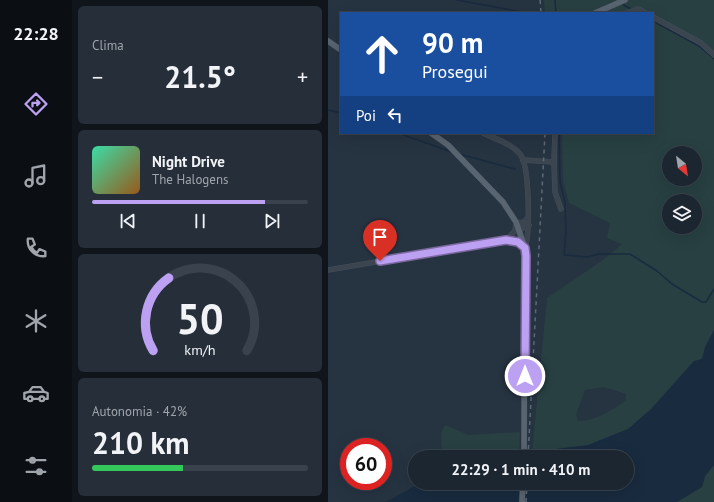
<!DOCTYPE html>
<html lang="it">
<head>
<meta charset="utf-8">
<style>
	body { margin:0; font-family:"PT Sans",sans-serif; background:#252e39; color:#f1f3f6; height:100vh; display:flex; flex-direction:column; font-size:15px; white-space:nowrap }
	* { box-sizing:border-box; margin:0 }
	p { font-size:13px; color:#a0a5ab }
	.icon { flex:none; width:22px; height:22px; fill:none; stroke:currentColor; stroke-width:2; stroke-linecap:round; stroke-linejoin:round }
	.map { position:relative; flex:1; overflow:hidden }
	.sheet { display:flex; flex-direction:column; gap:6px; padding:6px; background:#0f151b; width:256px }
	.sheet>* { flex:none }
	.banner { position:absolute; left:12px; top:12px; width:314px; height:122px; border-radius:0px; box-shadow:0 4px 16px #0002,0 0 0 1px #3a434d; background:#1a4fa0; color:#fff; overflow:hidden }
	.needle { width:26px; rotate:150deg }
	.controls { position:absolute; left:334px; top:146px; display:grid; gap:8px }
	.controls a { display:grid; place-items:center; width:40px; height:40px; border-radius:50%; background:#1c2631; box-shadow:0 4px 16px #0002,0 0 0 1px #3a434d; font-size:20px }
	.speed { position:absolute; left:12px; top:438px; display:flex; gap:8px; font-size:20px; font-weight:700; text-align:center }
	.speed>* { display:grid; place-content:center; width:52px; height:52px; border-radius:50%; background:#1c2631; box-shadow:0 4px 16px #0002,0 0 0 1px #3a434d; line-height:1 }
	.speed .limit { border:6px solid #d22; background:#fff; color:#111 }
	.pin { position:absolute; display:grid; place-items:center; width:34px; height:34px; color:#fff; margin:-41px -17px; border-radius:50% 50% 50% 0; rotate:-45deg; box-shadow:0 0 4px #0007 }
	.pin .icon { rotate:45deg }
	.me { position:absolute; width:44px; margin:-22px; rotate:0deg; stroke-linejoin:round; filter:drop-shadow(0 0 3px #0008) }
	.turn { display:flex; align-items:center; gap:14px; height:84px; padding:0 16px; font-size:18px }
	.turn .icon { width:52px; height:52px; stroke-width:2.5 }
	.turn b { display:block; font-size:28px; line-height:34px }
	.then { display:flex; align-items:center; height:38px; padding:0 16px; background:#0003; gap:8px; font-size:15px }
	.big { font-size:30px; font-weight:700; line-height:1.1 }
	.sheet .widget { flex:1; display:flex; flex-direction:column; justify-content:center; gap:6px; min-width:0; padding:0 14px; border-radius:6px; background:#252e39 }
	.sheet .dial { align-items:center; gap:0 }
	.dial svg { height:104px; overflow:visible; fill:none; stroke:#3a434d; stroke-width:7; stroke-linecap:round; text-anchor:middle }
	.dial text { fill:#f1f3f6; stroke:none }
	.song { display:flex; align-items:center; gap:12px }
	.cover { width:48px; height:48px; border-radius:6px; background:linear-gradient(135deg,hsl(160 70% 55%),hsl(30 70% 35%)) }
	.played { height:4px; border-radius:2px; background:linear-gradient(90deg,#bca0f2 80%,#3a434d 80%) }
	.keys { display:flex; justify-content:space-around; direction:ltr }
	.heat { display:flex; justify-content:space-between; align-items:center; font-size:22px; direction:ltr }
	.charge { height:6px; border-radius:3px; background:linear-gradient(90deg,#34c759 42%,#3a434d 0) }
	.trip { position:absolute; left:80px; top:450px; width:226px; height:40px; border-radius:20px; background:#1c2631; box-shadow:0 4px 16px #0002,0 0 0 1px #3a434d; font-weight:700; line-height:40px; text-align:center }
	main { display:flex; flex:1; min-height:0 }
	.tabs { display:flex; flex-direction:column; width:72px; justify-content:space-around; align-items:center; background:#0b0f14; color:#a0a5ab }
	.tabs .icon { width:28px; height:28px }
	.tabs .on { color:#bca0f2 }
	.tabs b { font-size:18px; color:#f1f3f6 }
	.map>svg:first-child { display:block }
</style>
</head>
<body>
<main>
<nav class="tabs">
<b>22:28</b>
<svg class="icon on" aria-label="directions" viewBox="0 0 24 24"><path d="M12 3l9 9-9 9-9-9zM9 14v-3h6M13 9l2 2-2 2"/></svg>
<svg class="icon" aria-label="music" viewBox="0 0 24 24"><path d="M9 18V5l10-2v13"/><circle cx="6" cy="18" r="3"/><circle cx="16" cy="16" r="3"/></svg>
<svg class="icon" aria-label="phone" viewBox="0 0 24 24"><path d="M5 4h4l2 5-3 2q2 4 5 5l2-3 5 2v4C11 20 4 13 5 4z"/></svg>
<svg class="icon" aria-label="climate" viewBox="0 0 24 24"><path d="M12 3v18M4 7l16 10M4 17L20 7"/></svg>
<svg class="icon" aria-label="car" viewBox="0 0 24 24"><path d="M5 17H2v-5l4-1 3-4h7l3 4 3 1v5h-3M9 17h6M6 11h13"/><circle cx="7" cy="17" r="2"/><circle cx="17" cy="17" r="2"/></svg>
<svg class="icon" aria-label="filters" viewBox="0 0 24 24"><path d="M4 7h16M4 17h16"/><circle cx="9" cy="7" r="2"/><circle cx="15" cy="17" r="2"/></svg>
</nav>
<section class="sheet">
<div class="widget"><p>Clima</p>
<div class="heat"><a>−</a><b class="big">21.5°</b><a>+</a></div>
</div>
<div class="widget">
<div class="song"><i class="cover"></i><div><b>Night Drive</b><p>The Halogens</p></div></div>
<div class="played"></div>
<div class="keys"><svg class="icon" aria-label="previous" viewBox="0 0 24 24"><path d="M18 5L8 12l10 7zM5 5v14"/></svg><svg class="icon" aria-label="pause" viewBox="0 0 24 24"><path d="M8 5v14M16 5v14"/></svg><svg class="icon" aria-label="next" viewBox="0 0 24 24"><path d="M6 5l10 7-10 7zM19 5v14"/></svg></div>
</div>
<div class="widget dial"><svg viewBox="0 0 100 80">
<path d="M14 69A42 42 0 1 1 86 69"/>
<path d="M14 69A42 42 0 0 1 26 13" stroke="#bca0f2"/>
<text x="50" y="56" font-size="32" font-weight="700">50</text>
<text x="50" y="72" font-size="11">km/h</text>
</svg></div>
<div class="widget"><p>Autonomia · 42%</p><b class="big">210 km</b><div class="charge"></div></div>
</section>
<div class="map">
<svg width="386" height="502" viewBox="0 0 386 502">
	<rect width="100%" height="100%" fill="#263341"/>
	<!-- green -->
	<g fill="#284042" fill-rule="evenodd">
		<path d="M216,0H386V360L300,429L261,445L204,452L219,298L275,260L294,244L279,238L282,223L241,203L235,181L234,133H325V13H217ZM341,153H367V179H341ZM341,201H367V227H341ZM276,387L298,394V400C285,410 267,421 250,421L248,415L257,390Z"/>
		<polygon points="117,425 141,435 192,432 191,453 161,454 153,457 114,457 113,433"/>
		<polygon points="386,465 386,502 349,502 374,487 377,476"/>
	</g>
	<!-- water -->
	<polygon fill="#192b3f" points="386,330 386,465 377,476 374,487 349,502 58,502 92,483 299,483 299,457 153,457 161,454 204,452 260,445 300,429 323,409 366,361 374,359 377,347"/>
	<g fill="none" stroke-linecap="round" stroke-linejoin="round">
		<!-- stream -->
		<g stroke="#192b3f" stroke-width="1.5">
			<polyline points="129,0 194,12"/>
			<polyline points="227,0 228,13"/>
			<polyline points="294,4 303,9"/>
			<polyline points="325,21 371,46 386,59"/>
			<polyline points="0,110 13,113"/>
			<polyline points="70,133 124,152"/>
			<polyline points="231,133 232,182 237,202 238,231 236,255 259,257 271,254 302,254 329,271 344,284 374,302 378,302 386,289"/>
			<polyline points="131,154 187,169"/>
		</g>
		<defs>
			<g id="minor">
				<polyline points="298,13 310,9 318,13"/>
				<polyline points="325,17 373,43 386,55"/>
				<polyline points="195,160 226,162 227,133"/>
				<polyline points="226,162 227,192 233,209"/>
				<polyline points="190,227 193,229 201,225"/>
				<polyline points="178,240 187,231 188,222 194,223 200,218"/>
				<path d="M0,270L178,240L190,242L197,248C202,233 202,166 192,154C183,143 167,139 155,133"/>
			</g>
			<g id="major">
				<polyline points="267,13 297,0"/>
				<polyline points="0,41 13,50"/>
				<polyline points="103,133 120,145 175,202 188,222 197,248 196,457"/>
				<polyline points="194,502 195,483"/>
			</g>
		</defs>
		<!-- minor casing -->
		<use href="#minor" stroke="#444e5a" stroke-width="5.5"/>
		<!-- major casing -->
		<use href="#major" stroke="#444e5a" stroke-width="6"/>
		<!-- minor -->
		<use href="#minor" stroke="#3a4550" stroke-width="4.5"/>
		<!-- major -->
		<use href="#major" stroke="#586470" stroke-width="5.5"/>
		<!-- rail -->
		<g stroke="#5c6977" stroke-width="1.5" stroke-dasharray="4 4" stroke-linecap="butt">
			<polyline points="212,0 213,13"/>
			<polyline points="200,457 217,133"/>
			<polyline points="198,502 199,483"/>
		</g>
	</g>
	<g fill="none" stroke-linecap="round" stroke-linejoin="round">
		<defs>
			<polyline id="route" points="52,261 178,240 190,242 197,248 198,256 197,376"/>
		</defs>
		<!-- route casing -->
		<use href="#route" stroke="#7a689d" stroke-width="10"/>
		<!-- route -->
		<use href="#route" stroke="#bca0f2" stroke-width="7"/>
	</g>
</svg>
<div class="controls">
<a><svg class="needle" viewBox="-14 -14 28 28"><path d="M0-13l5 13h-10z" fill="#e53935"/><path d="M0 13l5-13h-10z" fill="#a0a5ab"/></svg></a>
<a><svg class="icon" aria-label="layers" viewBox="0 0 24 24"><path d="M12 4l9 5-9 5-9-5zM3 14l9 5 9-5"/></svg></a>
</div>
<div class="speed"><div class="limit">60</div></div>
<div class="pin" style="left:52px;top:261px;background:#d93025"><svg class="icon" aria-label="arrive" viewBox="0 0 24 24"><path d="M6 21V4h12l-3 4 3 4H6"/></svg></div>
<svg class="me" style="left:197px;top:376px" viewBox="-20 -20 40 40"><circle r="17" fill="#bca0f2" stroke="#fff" stroke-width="3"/><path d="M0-11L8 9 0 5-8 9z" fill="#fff"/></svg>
<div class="trip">22:29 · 1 min · 410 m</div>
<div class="banner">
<div class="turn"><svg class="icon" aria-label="ahead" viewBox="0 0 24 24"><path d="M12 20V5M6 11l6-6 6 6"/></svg><div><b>90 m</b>Prosegui</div></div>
<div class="then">Poi<svg class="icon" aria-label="left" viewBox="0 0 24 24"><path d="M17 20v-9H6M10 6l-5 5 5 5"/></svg></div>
</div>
</div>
</main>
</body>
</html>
